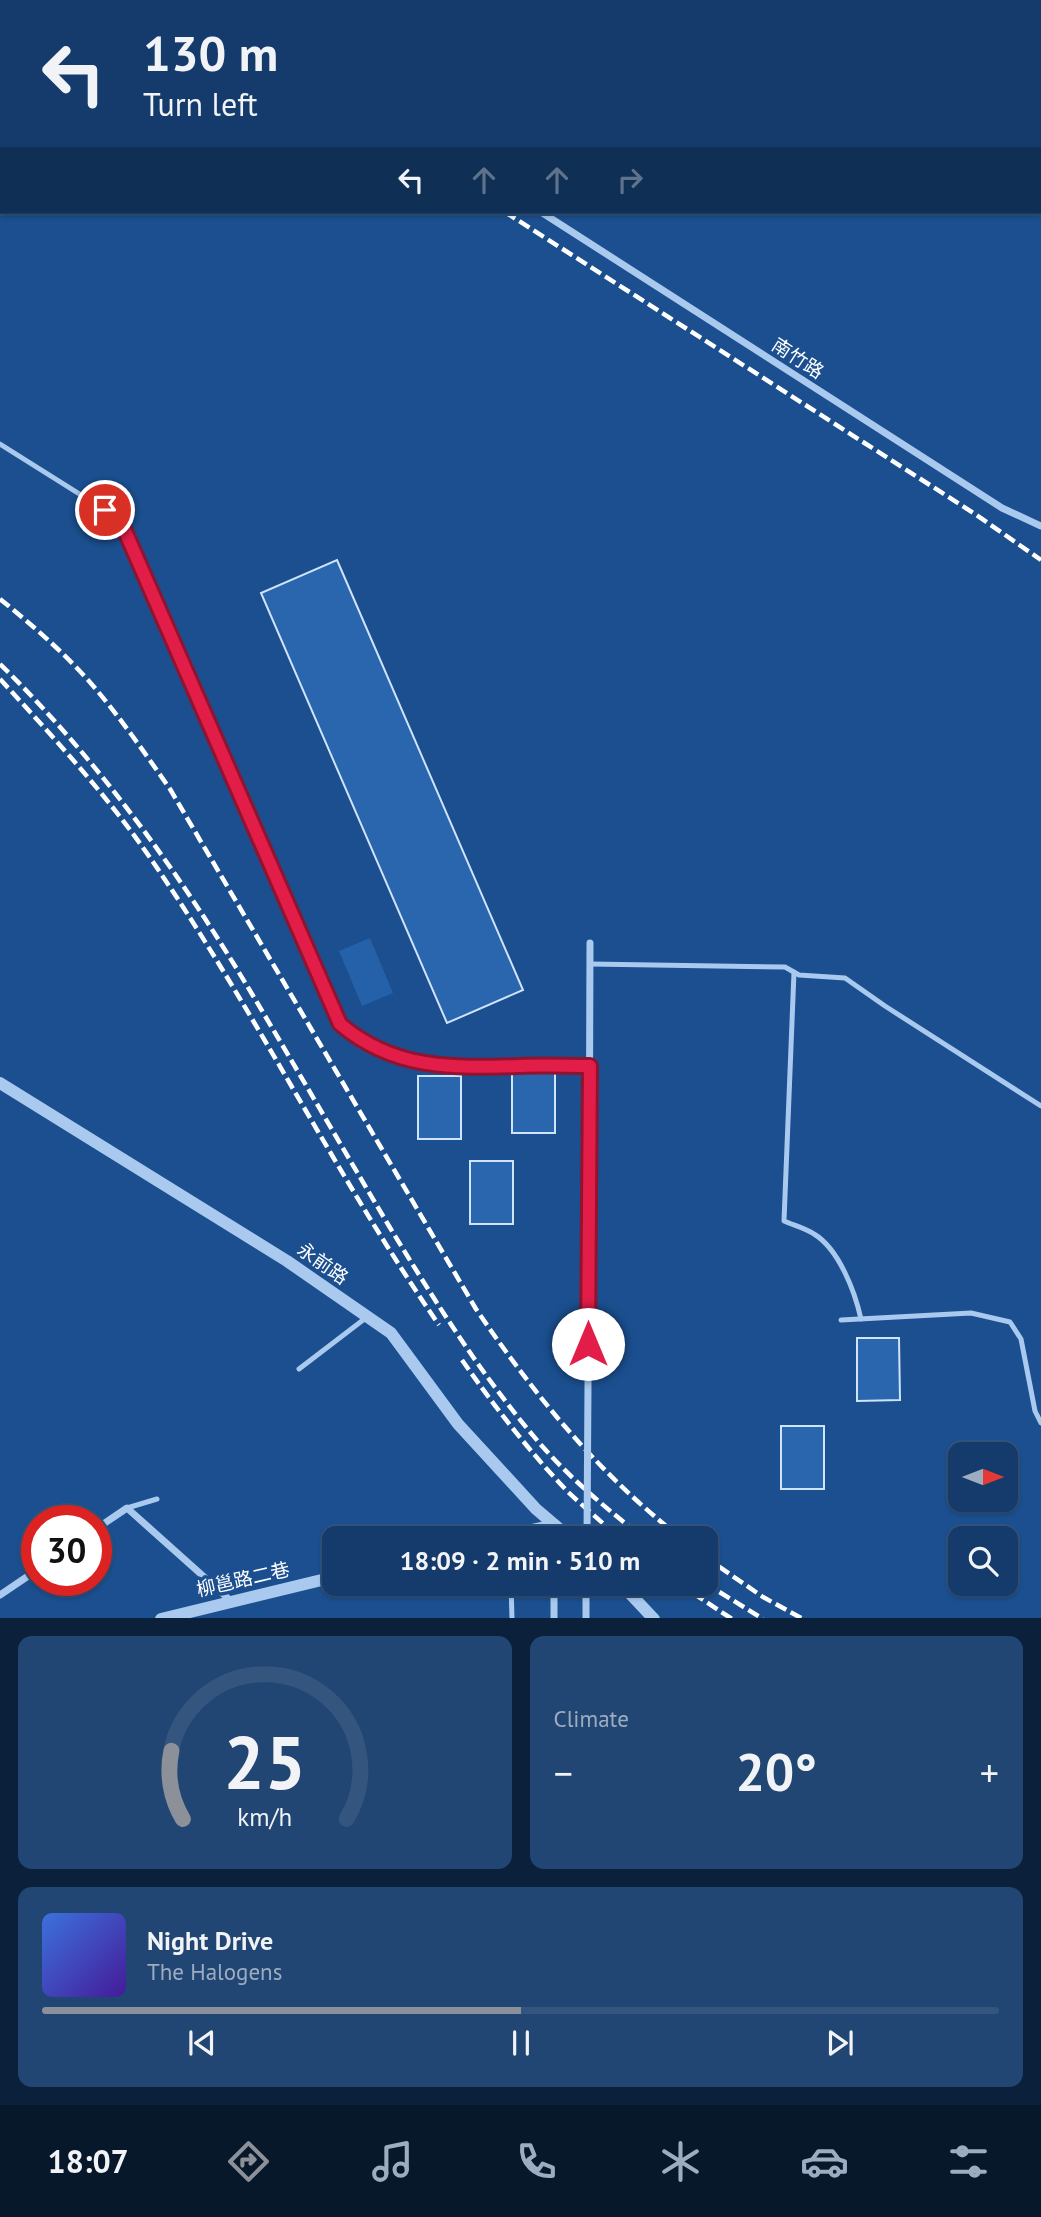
<!DOCTYPE html>
<html lang="en">
<head>
<meta charset="utf-8">
<style>
	body { margin:0; font-family:"PT Sans","Noto Sans SC",sans-serif; background:#214673; color:#f1f3f6; height:100vh; display:flex; flex-direction:column; font-size:26px; white-space:nowrap }
	* { box-sizing:border-box; margin:0 }
	p { font-size:23px; color:#9dadc1 }
	.icon { flex:none; width:38px; height:38px; fill:none; stroke:currentColor; stroke-width:2; stroke-linecap:round; stroke-linejoin:round }
	.map { position:relative; height:1618px; overflow:hidden }
	.sheet { display:flex; flex-direction:column; gap:18px; padding:18px; background:#0b203b; flex:1 }
	.sheet>* { flex:none }
	.hud { position:absolute; left:0px; top:0px; width:1041px; height:214px; box-shadow:0 2px 5px #0004,0 0 0 2px #33557e; background:#143b6b; color:#f1f3f6; overflow:hidden }
	.needle { width:46px; rotate:90deg }
	.fabs { position:absolute; left:948px; top:1442px; display:grid; gap:14px }
	.fabs a { display:grid; place-items:center; width:70px; height:70px; border-radius:14px; background:#143b6b; box-shadow:0 2px 5px #0004,0 0 0 2px #33557e; font-size:35px }
	.speed { position:absolute; left:21px; top:1505px; display:flex; gap:14px; font-size:35px; font-weight:700; text-align:center }
	.speed>* { display:grid; place-content:center; width:91px; height:91px; border-radius:50%; background:#143b6b; box-shadow:0 2px 5px #0004,0 0 0 2px #33557e; line-height:1 }
	.speed .limit { border:10px solid #d22; background:#fff; color:#111 }
	.pin { position:absolute; display:grid; place-items:center; width:60px; height:60px; color:#fff; margin:-30px; border:4px solid #fff; border-radius:50%; box-shadow:0 2px 7px #0007 }
	.me { position:absolute; width:77px; margin:-38px; rotate:0deg; stroke-linejoin:round; filter:drop-shadow(0 0 5px #0008) }
	.turn { display:flex; align-items:center; gap:24px; height:147px; padding:0 28px; font-size:32px }
	.turn .icon { width:91px; height:91px; stroke-width:2.5 }
	.turn b { display:block; font-size:49px; line-height:60px }
	.lanes { display:flex; align-items:center; height:66px; padding:0 28px; background:#0003; justify-content:center; gap:35px; direction:ltr }
	.lanes .off { opacity:.35 }
	.big { font-size:52px; font-weight:700; line-height:1.1 }
	.sheet .tile { flex:1; display:flex; flex-direction:column; justify-content:center; gap:10px; min-width:0; padding:0 24px; border-radius:14px; background:#214673 }
	.sheet .dial { align-items:center; gap:0 }
	.dial svg { height:182px; overflow:visible; fill:none; stroke:#33557e; stroke-width:7; stroke-linecap:round; text-anchor:middle }
	.dial text { fill:#f1f3f6; stroke:none }
	.song { display:flex; align-items:center; gap:21px }
	.cover { width:84px; height:84px; border-radius:10px; background:linear-gradient(135deg,hsl(220 70% 55%),hsl(260 70% 35%)) }
	.played { height:7px; border-radius:4px; background:linear-gradient(90deg,#8c9099 50%,#33557e 50%) }
	.keys { display:flex; justify-content:space-around; direction:ltr }
	.heat { display:flex; justify-content:space-between; align-items:center; font-size:38px; direction:ltr }
	.sheet .tiles { flex:1; display:grid; gap:18px; grid-template-columns:1fr 1fr }
	.tile:last-child { grid-column:span 2 }
	.trip { position:absolute; left:322px; top:1526px; width:396px; height:70px; border-radius:14px; background:#143b6b; box-shadow:0 2px 5px #0004,0 0 0 2px #33557e; font-weight:700; line-height:70px; text-align:center }
	.dock { display:flex; height:112px; justify-content:space-around; align-items:center; background:#08182b; color:#9dadc1 }
	.dock .icon { width:49px; height:49px }
	.dock .current { color:#8c9099 }
	.dock b { font-size:32px; color:#f1f3f6 }
	.map>svg:first-child { display:block }
</style>
</head>
<body>
<div class="map">
<svg width="1041" height="1619" viewBox="0 0 1041 1619">
	<rect width="100%" height="100%" fill="#1b4f8f"/>
	<!-- green -->
	<polygon fill="#2461a8" points="370,938 393,993 362,1006 339,951"/>
	<!-- building -->
	<g fill="#2a66ad" stroke="#cfe3fa" stroke-width="2">
		<polygon points="337,560 523,990 447,1023 261,593"/>
		<polygon points="555,1072 555,1133 512,1133 512,1073"/>
		<rect x="418" y="1076" width="43" height="63"/>
		<rect x="470" y="1161" width="43" height="63"/>
		<polygon points="857,1338 899,1338 900,1400 857,1401"/>
		<rect x="781" y="1426" width="43" height="63"/>
	</g>
	<g fill="none" stroke-linecap="round" stroke-linejoin="round">
		<!-- service -->
		<g stroke="#a9c9ee" stroke-width="5">
			<path d="M0,444L105,510L125,531L340,1024C409,1083 506,1066 590,1066"/>
			<polyline points="590,964 785,967 799,975 845,978 885,1006 1041,1106"/>
			<path d="M794,972L784,1221C793,1225 805,1228 814,1234C839,1249 855,1292 861,1319"/>
			<polyline points="841,1320 971,1313 1010,1322 1021,1339 1035,1411 1041,1423"/>
			<polyline points="299,1369 367,1317"/>
			<polyline points="127,1508 157,1499"/>
			<polyline points="544,1538 552,1527"/>
			<polyline points="511,1584 512,1619"/>
		</g>
		<!-- minor -->
		<g stroke="#a9c9ee" stroke-width="7">
			<polyline points="211,0 214,2"/>
			<polyline points="541,212 1002,508 1041,526"/>
			<polyline points="589,1233 590,943"/>
			<polyline points="96,1529 127,1508 231,1601"/>
			<polyline points="0,1595 37,1570"/>
			<polyline points="554,1619 554,1584"/>
			<polyline points="586,1619 586,1584"/>
		</g>
		<!-- tertiary -->
		<g stroke="#a9c9ee" stroke-width="12">
			<polyline points="0,1083 287,1261 391,1333 458,1424 536,1509 570,1538"/>
			<polyline points="497,1538 554,1525"/>
			<polyline points="621,1584 654,1619"/>
			<polyline points="161,1619 334,1577"/>
		</g>
		<!-- rail -->
		<g stroke="#fff" stroke-width="4.5" stroke-dasharray="12 5" stroke-linecap="butt">
			<polyline points="175,0 178,2"/>
			<polyline points="505,212 975,514 1041,560"/>
			<path d="M0,599C31,624 61,650 88,680C118,714 144,752 170,789L476,1309C536,1397 597,1472 681,1538"/>
			<path d="M0,664C99,761 181,875 252,994C298,1071 343,1149 389,1226C436,1303 483,1378 542,1446C572,1480 608,1510 644,1538"/>
			<path d="M0,679C54,738 108,796 153,862C256,1012 336,1176 439,1325"/>
			<path d="M462,1360C494,1406 529,1451 567,1491C584,1507 602,1522 619,1538"/>
			<polyline points="705,1557 763,1597 803,1619"/>
			<polyline points="705,1583 763,1619"/>
			<polyline points="679,1584 732,1619"/>
		</g>
		<!-- minor-bridge -->
		<polyline stroke="#a9c9ee" stroke-width="7" points="587,1538 589,1233"/>
	</g>
	<g fill="none" stroke-linecap="round" stroke-linejoin="round">
		<defs>
			<path id="route" d="M105,510L125,531L340,1024C394,1070 453,1068 520,1066C543,1065 567,1066 590,1066L588,1344"/>
		</defs>
		<!-- route casing -->
		<use href="#route" stroke="#92132f" stroke-width="18"/>
		<!-- route -->
		<use href="#route" stroke="#e11d48" stroke-width="12"/>
	</g>
	<g text-anchor="middle" dominant-baseline="central" stroke-width="7" stroke-linejoin="round" paint-order="stroke">
		<!-- street labels -->
		<g font-size="19" fill="#fff" stroke="#1b4f8f">
			<text transform="translate(798 358) rotate(33)">南竹路</text>
			<text transform="translate(323 1263) rotate(35)">永前路</text>
			<text transform="translate(243 1579) rotate(-13)">柳邕路二巷</text>
		</g>
	</g>
</svg>
<div class="fabs">
<a><svg class="needle" viewBox="-14 -14 28 28"><path d="M0-13l5 13h-10z" fill="#e53935"/><path d="M0 13l5-13h-10z" fill="#9dadc1"/></svg></a>
<a><svg class="icon" aria-label="search" viewBox="0 0 24 24"><circle cx="10" cy="10" r="6"/><path d="M15 15l6 6"/></svg></a>
</div>
<div class="speed"><div class="limit">30</div></div>
<div class="pin" style="left:105px;top:510px;background:#d93025"><svg class="icon" aria-label="arrive" viewBox="0 0 24 24"><path d="M6 21V4h12l-3 4 3 4H6"/></svg></div>
<svg class="me" style="left:588px;top:1344px" viewBox="-20 -20 40 40"><circle r="19" fill="#fff"/><path d="M0-13L10 11 0 6-10 11z" fill="#e11d48"/></svg>
<div class="trip">18:09 · 2 min · 510 m</div>
<div class="hud">
<div class="turn"><svg class="icon" aria-label="left" viewBox="0 0 24 24"><path d="M17 20v-9H6M10 6l-5 5 5 5"/></svg><div><b>130 m</b>Turn left</div></div>
<div class="lanes"><svg class="icon" aria-label="left" viewBox="0 0 24 24"><path d="M17 20v-9H6M10 6l-5 5 5 5"/></svg><svg class="icon off" aria-label="ahead" viewBox="0 0 24 24"><path d="M12 20V5M6 11l6-6 6 6"/></svg><svg class="icon off" aria-label="ahead" viewBox="0 0 24 24"><path d="M12 20V5M6 11l6-6 6 6"/></svg><svg class="icon off" aria-label="right" viewBox="0 0 24 24"><path d="M7 20v-9h11M14 6l5 5-5 5"/></svg></div>
</div>
</div>
<section class="sheet">
<div class="tiles">
<div class="tile dial"><svg viewBox="0 0 100 80">
<path d="M14 69A42 42 0 1 1 86 69"/>
<path d="M14 69A42 42 0 0 1 9 39" stroke="#8c9099"/>
<text x="50" y="56" font-size="32" font-weight="700">25</text>
<text x="50" y="72" font-size="11">km/h</text>
</svg></div>
<div class="tile"><p>Climate</p>
<div class="heat"><a>−</a><b class="big">20°</b><a>+</a></div>
</div>
<div class="tile">
<div class="song"><i class="cover"></i><div><b>Night Drive</b><p>The Halogens</p></div></div>
<div class="played"></div>
<div class="keys"><svg class="icon" aria-label="previous" viewBox="0 0 24 24"><path d="M18 5L8 12l10 7zM5 5v14"/></svg><svg class="icon" aria-label="pause" viewBox="0 0 24 24"><path d="M8 5v14M16 5v14"/></svg><svg class="icon" aria-label="next" viewBox="0 0 24 24"><path d="M6 5l10 7-10 7zM19 5v14"/></svg></div>
</div>
</div>
</section>
<nav class="dock">
<b>18:07</b>
<svg class="icon current" aria-label="directions" viewBox="0 0 24 24"><path d="M12 3l9 9-9 9-9-9zM9 14v-3h6M13 9l2 2-2 2"/></svg>
<svg class="icon" aria-label="music" viewBox="0 0 24 24"><path d="M9 18V5l10-2v13"/><circle cx="6" cy="18" r="3"/><circle cx="16" cy="16" r="3"/></svg>
<svg class="icon" aria-label="phone" viewBox="0 0 24 24"><path d="M5 4h4l2 5-3 2q2 4 5 5l2-3 5 2v4C11 20 4 13 5 4z"/></svg>
<svg class="icon" aria-label="climate" viewBox="0 0 24 24"><path d="M12 3v18M4 7l16 10M4 17L20 7"/></svg>
<svg class="icon" aria-label="car" viewBox="0 0 24 24"><path d="M5 17H2v-5l4-1 3-4h7l3 4 3 1v5h-3M9 17h6M6 11h13"/><circle cx="7" cy="17" r="2"/><circle cx="17" cy="17" r="2"/></svg>
<svg class="icon" aria-label="filters" viewBox="0 0 24 24"><path d="M4 7h16M4 17h16"/><circle cx="9" cy="7" r="2"/><circle cx="15" cy="17" r="2"/></svg>
</nav>
</body>
</html>
